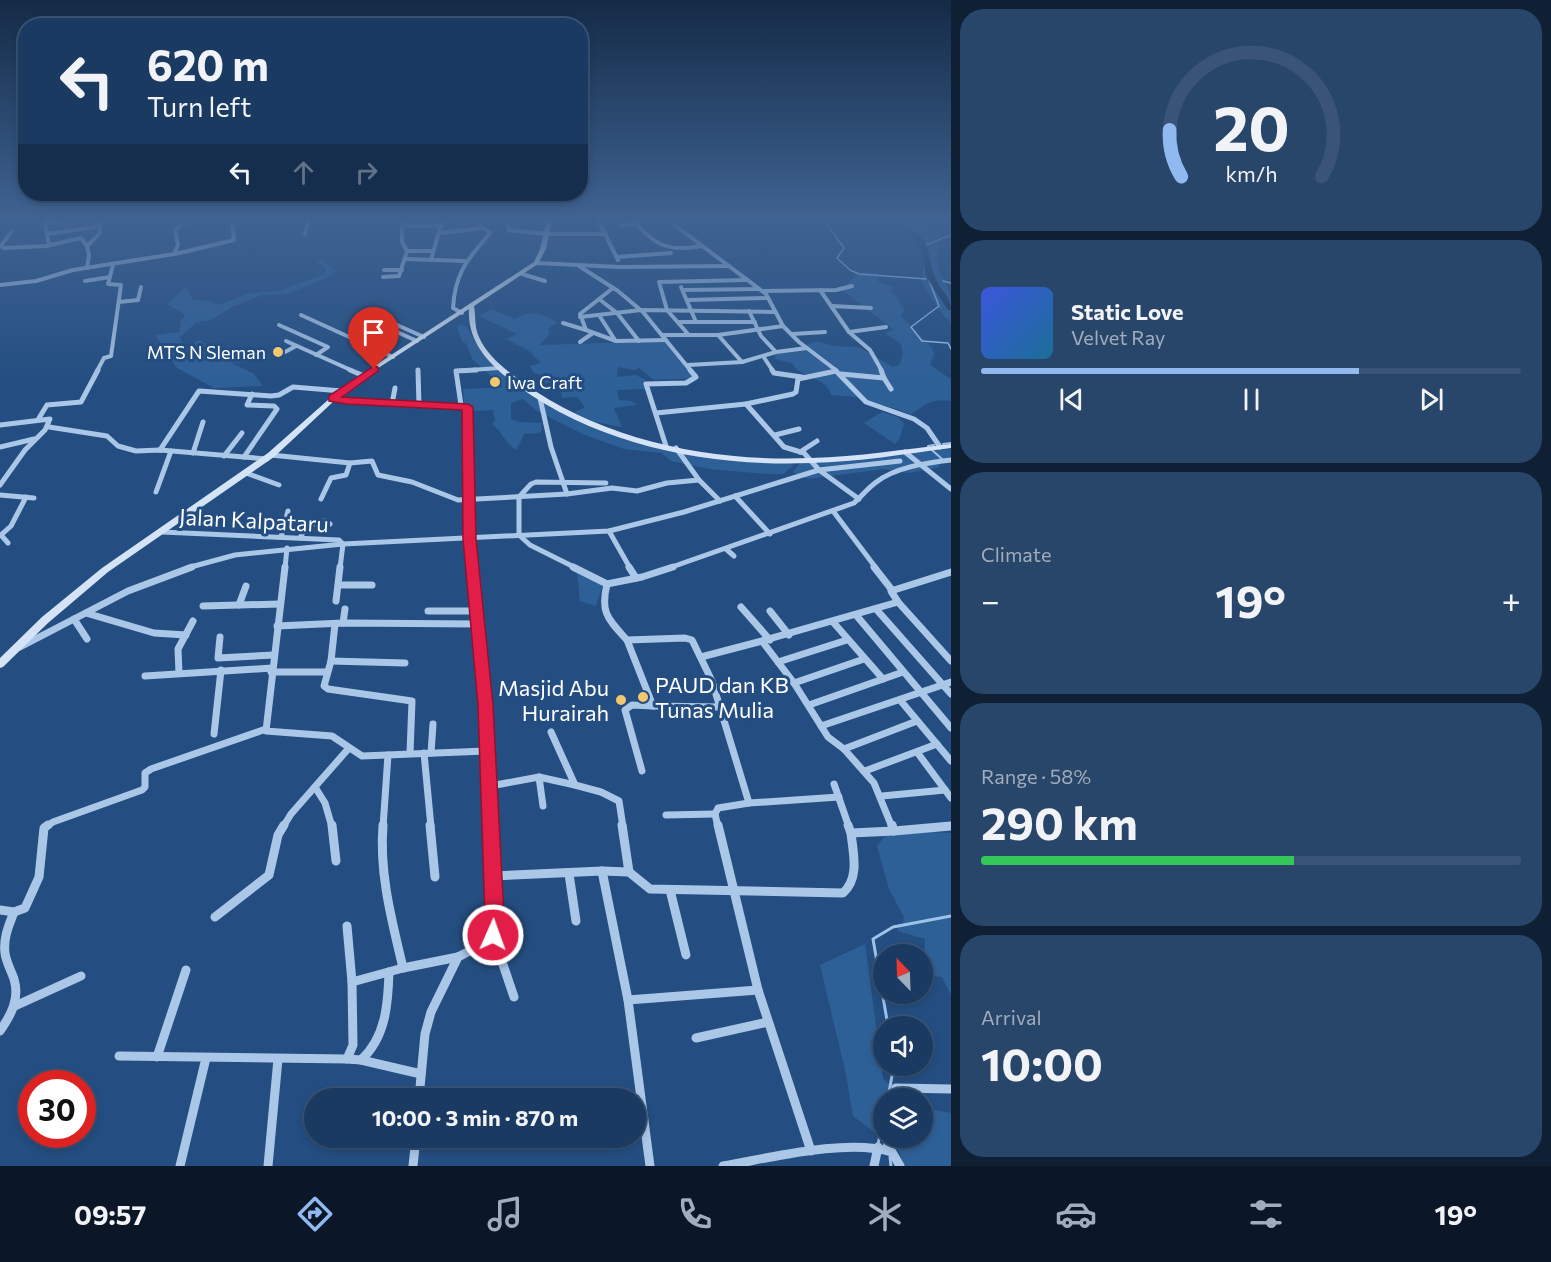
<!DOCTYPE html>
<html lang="en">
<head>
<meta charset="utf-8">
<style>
	body { margin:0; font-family:Commissioner,sans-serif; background:#28456a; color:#f1f3f6; height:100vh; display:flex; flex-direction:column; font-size:22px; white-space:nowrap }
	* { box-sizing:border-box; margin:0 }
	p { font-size:20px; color:#a0adbd }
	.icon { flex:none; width:33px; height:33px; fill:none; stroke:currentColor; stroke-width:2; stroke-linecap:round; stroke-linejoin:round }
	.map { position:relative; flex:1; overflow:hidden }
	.panel { display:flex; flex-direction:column; gap:9px; padding:9px; background:#0f2035; width:600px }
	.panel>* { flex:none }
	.banner { position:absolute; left:18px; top:18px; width:570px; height:183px; border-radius:24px; box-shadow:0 3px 9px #0003,0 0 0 2px #395476; background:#1b3a61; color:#f1f3f6; overflow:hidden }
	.needle { width:39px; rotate:337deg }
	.controls { position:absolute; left:873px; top:944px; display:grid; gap:12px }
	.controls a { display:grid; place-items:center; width:60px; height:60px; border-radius:50%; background:#1b3a61; box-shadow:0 3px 9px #0003,0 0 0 2px #395476; font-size:30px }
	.speed { position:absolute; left:18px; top:1070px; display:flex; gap:12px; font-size:30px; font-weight:700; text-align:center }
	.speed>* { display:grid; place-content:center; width:78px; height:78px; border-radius:50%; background:#1b3a61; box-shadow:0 3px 9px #0003,0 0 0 2px #395476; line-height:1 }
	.speed .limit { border:9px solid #d22; background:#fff; color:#111 }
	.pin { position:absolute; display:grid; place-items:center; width:51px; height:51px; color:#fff; margin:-62px -26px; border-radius:50% 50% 50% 0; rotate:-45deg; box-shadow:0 0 6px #0007 }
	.pin .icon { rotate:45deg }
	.me { position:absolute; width:66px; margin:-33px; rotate:2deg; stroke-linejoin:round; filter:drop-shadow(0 0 4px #0008) }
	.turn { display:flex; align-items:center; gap:21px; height:126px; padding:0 30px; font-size:27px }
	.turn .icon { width:78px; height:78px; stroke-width:2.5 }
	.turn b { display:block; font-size:42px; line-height:51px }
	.lanes { display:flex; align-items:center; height:57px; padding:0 30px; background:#0003; justify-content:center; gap:30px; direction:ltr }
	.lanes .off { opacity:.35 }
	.big { font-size:45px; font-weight:700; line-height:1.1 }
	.panel .card { flex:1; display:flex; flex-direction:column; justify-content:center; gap:9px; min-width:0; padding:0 21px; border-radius:24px; background:#28456a }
	.panel .dial { align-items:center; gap:0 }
	.dial svg { height:156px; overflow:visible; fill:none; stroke:#395476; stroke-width:7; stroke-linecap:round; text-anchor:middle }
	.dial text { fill:#f1f3f6; stroke:none }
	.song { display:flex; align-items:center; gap:18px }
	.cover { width:72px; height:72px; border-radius:9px; background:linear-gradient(135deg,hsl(230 70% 55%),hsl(200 70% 35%)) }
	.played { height:6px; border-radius:3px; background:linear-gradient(90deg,#90b9f0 70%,#395476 70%) }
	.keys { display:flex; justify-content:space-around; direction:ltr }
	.heat { display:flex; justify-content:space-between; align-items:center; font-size:33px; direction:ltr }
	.charge { height:9px; border-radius:4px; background:linear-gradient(90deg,#34c759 58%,#395476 0) }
	.trip { position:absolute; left:304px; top:1088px; width:342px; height:60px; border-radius:30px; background:#1b3a61; box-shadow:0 3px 9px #0003,0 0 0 2px #395476; font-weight:700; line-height:60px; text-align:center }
	.tab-bar { display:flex; height:96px; justify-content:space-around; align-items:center; background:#0b1727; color:#a0adbd }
	.tab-bar .icon { width:42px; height:42px }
	.tab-bar .selected { color:#90b9f0 }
	.tab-bar b { font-size:27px; color:#f1f3f6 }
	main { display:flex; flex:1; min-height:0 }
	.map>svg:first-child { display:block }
</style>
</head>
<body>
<main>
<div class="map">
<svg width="951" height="1166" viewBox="0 0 951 1166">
	<rect width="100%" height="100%" fill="#244e81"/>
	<!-- green -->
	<g fill="#2e6098">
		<path d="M886,220H916L930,231L943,235C931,267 940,266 950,294C951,302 951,314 951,323L942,314L921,281C926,269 923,245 912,235C904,229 894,225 886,220Z"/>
		<path d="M322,260L336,271L329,277L288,294L262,295L232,307L211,320L197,322L180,337L184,350L199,340C209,346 221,351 232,352C245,352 249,350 262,354L249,362L231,363L253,373L263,386L214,388L177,368L155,335L179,332L181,321L185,315L167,304L186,287L193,299L213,302L218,305L250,293L278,291L326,274V268L315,261Z"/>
		<path d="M860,273H878V282L893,286L891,292L899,300L904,310L901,316L932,348L934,355L930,365L951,379V401C934,398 924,404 911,415L897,409L854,397L831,395C826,376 800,379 792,363L775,359V355L818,341L832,346L859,347L893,367L900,364L903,353L901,344L885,333L894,330L838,287L846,286L854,276Z"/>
		<path d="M491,309L515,319C531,309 541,313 557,322L548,329L550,333L540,345L665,341L695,378L654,380L639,368L634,370L618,367L617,377L636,375L645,380L647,389L617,390L619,400L632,401L637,405L614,408L622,427L595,422L573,413L585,407L577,397L562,398L560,384L552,382L542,384L539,374L534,373L530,366L541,363L529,351L506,339L517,334L479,316Z"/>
		<path d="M460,324C467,326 469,330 472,336C482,355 498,371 515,384C574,427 644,445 715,455C741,459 766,463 793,463V466L783,474H768L709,469L671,461L662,453L624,449L585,435L537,411L523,399L511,403V419L519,422L542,423L541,432L532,434L525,433L516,450C505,443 503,432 492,424L495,421L493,410L475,411L464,403L463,389L503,387L473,360L466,344L462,341L457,326Z"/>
		<polygon points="882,412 898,417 904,424 900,438 895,444 864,423"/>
		<polygon points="951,449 951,457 938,460 940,466 937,468 908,473 884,469 808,479 793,472 800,463"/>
		<polygon points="577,573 603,584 596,606 580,601"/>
		<polygon points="927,832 951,833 951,995 942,977 923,975 925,939 898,931 898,924 903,923 904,917 889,889 877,846 885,836"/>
		<polygon points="865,944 883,1079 908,1098 884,1098 884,1137 922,1137 923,1108 951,1113 951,1166 904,1166 899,1151 853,1116 846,1074 820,965"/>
	</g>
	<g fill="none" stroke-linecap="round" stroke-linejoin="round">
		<!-- stream-far2 -->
		<g stroke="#9fc2e8" stroke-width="1.5">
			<polyline points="824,220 844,248 837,258 850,270 859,274 926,279"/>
			<polyline points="949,220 951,222"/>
			<polyline points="923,246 951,235"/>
			<polyline points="929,280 939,306 911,327 922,341 948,343 951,349"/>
			<polyline points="943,281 951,283"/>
		</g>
		<!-- stream-far1 -->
		<g stroke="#9fc2e8" stroke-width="2">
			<polyline points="943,444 951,443"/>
			<polyline points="928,446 934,445"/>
			<polyline points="932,450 942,459"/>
		</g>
		<!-- stream -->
		<g stroke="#9fc2e8" stroke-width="3">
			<polyline points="888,1026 873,939 893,927 951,916"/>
			<polyline points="888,1098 894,1065"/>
			<polyline points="878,1144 884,1118"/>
			<polyline points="890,1157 891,1166"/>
		</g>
		<!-- river -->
		<path fill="#193961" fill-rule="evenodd" d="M887,220C896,220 901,223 909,228C933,242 926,254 935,277C939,289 951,296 951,310H948L927,278L921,250L915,237Z"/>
		<!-- street-far3 -->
		<g stroke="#abc7e7" stroke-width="4">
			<polyline points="598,220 618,260"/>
			<path d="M633,220C655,246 668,252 702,246"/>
			<polyline points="668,220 766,294 783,326 799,342 837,371"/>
			<polyline points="620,225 636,224"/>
			<polyline points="404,226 441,225"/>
			<polyline points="508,226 509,230 546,234 606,234"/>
			<polyline points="439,233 484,228"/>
			<polyline points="48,234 100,226"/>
			<polyline points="305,234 309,220"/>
			<polyline points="49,245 45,223 68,220"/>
			<polyline points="0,247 12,231"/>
			<polyline points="4,248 46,246 81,238 87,246"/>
			<polyline points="407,251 433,251"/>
			<polyline points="175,254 234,240 232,220"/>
			<polyline points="617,257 671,253"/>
			<polyline points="406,259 465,261"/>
			<polyline points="431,260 441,225 445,220"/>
			<polyline points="536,263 620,267 728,266"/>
			<polyline points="579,266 618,291 643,312 691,371"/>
			<polyline points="87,268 89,255 87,246 100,233 99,220"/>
			<polyline points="384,270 402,270"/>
			<polyline points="522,274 545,281"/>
			<polyline points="383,277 399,276 407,251 402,242 402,220"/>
			<polyline points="85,281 110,277"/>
			<polyline points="0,285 36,281 73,270 174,254 178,245 175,230 188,220"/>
			<polyline points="681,287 696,322"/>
			<polyline points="613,288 580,314 586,330 616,341 666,340"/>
			<polyline points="683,290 759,289"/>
			<polyline points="820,290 849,332 870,350 882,371"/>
			<polyline points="763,291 836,290 852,286"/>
			<polyline points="599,299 617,313 639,341"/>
			<polyline points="687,300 768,298"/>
			<polyline points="119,302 138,300 141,287"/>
			<polyline points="832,306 871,308"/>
			<path d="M462,313L453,308C455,272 468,259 490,233L482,227L480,220"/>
			<polyline points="301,315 393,357"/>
			<polyline points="599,315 615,340"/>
			<polyline points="379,317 424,337"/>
			<polyline points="580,317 641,310 775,312"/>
			<polyline points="678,322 755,322"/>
			<polyline points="563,323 586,330"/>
			<polyline points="279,325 328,347 316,355"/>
			<polyline points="388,328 417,341"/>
			<polyline points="849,332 886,327"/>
			<polyline points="688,334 667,310 659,282 747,280"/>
			<polyline points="792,334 825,332"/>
			<polyline points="662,335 718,335 783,326"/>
			<polyline points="718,335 742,362"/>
			<polyline points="286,341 353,371"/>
			<polyline points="580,342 593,333"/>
			<polyline points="285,352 296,346"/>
			<polyline points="776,352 807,348"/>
			<polyline points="763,356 773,371"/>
			<polyline points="688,365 742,362 776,352 761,336 749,311"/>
			<polyline points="97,371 104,358 111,356 121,285 108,284 113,265"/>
			<polyline points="456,371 499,368"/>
		</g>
		<!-- street-far2 -->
		<g stroke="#abc7e7" stroke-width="5">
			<polyline points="350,370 364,376"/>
			<polyline points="418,370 419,405"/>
			<polyline points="772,370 774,373 802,377"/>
			<polyline points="835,370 866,402 914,419 927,428 940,447"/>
			<polyline points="841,374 884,378 881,370"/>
			<polyline points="884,378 891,389"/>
			<polyline points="540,398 551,447 567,494"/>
			<polyline points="333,399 468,407 469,539 472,568"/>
			<polyline points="392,404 395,388"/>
			<polyline points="746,404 793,394 796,392 798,379 836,371"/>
			<polyline points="461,405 456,371 476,370"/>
			<polyline points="39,418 47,405 81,402 98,370"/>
			<polyline points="0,425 50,419 45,430 25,450 0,485"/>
			<polyline points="49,427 107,436 118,446 136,451 160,450 267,459"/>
			<polyline points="775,435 799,429"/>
			<polyline points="666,446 646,384 686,383 696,377 690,370"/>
			<polyline points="0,447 34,439"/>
			<polyline points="676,448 699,480 720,501"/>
			<polyline points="160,450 199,391 271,396 279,395 293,387 342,391"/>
			<polyline points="800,452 817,441"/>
			<polyline points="905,452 951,489"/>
			<polyline points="193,453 203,422"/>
			<polyline points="271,455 350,463 372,461 378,475 412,482 458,500 567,494 612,488 637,491 667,483 699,480"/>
			<polyline points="224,456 242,433"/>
			<polyline points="244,457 277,409 274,406 247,405 252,394"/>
			<polyline points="819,470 900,461"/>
			<polyline points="819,470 859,499"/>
			<polyline points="246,473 279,485"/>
			<polyline points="156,492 171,451"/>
			<polyline points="0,495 34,498"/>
			<polyline points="735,496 770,534"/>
			<polyline points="321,499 331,478 346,475 350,463"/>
			<polyline points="833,511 876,568"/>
			<polyline points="609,531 630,568"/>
			<polyline points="162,532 339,540 343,544 340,568"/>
			<polyline points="281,537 288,511"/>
			<path d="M300,538C305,527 313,523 325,521L330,524"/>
			<polyline points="8,543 1,535 11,526 26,497"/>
			<polyline points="726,549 734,556"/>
			<polyline points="187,568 235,555 343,544 609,531 684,512 819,470 804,453 784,447 746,404 656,413"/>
			<polyline points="285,568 287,548"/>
			<polyline points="576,568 530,545 519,535 519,497 531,484 536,482 606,483"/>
			<path d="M669,568L854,503C861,497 867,489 875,483C895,467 926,463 951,460"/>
		</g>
		<!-- street-far1 -->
		<g stroke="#abc7e7" stroke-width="7">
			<polyline points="285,567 266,731 332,736 362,756 486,751"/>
			<polyline points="472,567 485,705 490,827"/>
			<path d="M573,567L607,584C600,613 608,619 627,640L685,638L692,640L712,681L749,803L718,808L715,814L718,827"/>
			<polyline points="629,567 636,578"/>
			<polyline points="874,567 892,590"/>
			<polyline points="951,572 891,591 898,602 951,661"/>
			<polyline points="607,584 642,577 673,567"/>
			<polyline points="339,585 372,585"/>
			<polyline points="336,601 340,567"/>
			<polyline points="239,605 246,586"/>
			<polyline points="203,606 280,604"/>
			<polyline points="741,607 770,640"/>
			<polyline points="876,609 951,694"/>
			<polyline points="428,611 477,611"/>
			<polyline points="770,611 789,635"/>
			<polyline points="86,613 154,633 186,635"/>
			<polyline points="856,615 951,728"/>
			<polyline points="74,619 87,639"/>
			<polyline points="833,622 883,679"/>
			<polyline points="343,623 345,609"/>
			<polyline points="335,624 331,661 324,686 328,689 412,701 410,753"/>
			<polyline points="277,626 343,623 478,624"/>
			<polyline points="220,637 218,658 274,655"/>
			<polyline points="627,640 653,706 721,707"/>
			<polyline points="20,647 128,591 192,567"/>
			<polyline points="701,657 762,641"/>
			<polyline points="331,661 405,663"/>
			<polyline points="778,662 847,640"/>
			<polyline points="271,672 327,672"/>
			<polyline points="179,673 178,649 193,621"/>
			<polyline points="145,676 272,668"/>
			<polyline points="794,683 864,659"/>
			<polyline points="900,700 951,761"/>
			<polyline points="809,705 903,672"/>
			<polyline points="821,726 951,682"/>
			<polyline points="551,732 575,785 601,792 619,801 623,827"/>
			<polyline points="214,734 221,670"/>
			<polyline points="844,749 917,721"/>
			<polyline points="917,752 951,798"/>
			<polyline points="424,753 431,827"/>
			<polyline points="431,753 433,724"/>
			<polyline points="642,771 625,710 632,705 653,706"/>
			<polyline points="865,771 937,744"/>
			<polyline points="539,777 543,806"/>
			<polyline points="834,784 849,827"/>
			<polyline points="490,786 539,777 575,785"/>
			<polyline points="315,787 325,803 332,827"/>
			<polyline points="882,796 945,790"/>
			<polyline points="749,803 839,797"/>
			<polyline points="666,815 715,814"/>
			<polyline points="46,827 53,822 142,790 145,787 145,773 151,769 266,729"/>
			<polyline points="283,827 291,814 349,748"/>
			<polyline points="383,827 388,755"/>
			<polyline points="892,827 874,783 844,749 828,737 794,683 762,641 898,602"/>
			<polyline points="942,827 951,826"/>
		</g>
		<!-- street -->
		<g stroke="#abc7e7" stroke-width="9">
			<polyline points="332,825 336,861"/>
			<path d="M383,825C379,874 392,921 403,968"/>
			<polyline points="430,825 435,877"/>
			<polyline points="622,825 629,872"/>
			<polyline points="718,825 758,990 811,1151"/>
			<polyline points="848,825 851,833 894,831"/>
			<polyline points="892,825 894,831 951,826"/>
			<path d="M602,871L629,872L650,889L843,893C860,878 853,853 851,833"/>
			<polyline points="569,874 576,921"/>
			<polyline points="492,876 602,871 628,1000 650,1166"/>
			<polyline points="670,890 686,955"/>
			<polyline points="0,910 14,912 25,908 39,877 44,828 48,825"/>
			<polyline points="215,917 269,875 278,835 284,825"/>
			<polyline points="347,926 352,982"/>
			<polyline points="493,935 514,997"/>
			<polyline points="628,1000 758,990"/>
			<polyline points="15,1006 81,976"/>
			<path d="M0,1031C11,1015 20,999 14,979C11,970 6,962 5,953C3,938 9,925 14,912"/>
			<polyline points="696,1038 768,1022"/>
			<polyline points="119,1056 347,1059 353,1045 352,982 403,968 458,957"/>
			<polyline points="157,1057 186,970"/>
			<path d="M347,1059L361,1060C386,1037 388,1004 389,972"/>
			<polyline points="361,1060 421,1074"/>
			<polyline points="419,1098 425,1034 431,1012 458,957 489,941 494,929 490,825"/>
			<polyline points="895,1098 896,1088 951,1089"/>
			<polyline points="887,1149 889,1137"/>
			<polyline points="180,1166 206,1058"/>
			<polyline points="268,1166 278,1059"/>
			<polyline points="413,1166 416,1137"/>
			<path d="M723,1166C770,1158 847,1138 892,1152L900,1166"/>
			<polyline points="874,1166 878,1147"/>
		</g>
		<!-- secondary -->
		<path fill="#d4e4f6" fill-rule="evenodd" d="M547,220H552L546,249L538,264L474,306C476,316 474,326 479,337C487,356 506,370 522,382C604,441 711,462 811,458C858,457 905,449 951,444V448C905,454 858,462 811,463C710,467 600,446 518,386C492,367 467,344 469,309L349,387L274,457L108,572L48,623L3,667L0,668V658L42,617L102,568L268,453L345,385L534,262L540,249Z"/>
	</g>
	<!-- sky -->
	<linearGradient id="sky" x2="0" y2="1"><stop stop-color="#142b47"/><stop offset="0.57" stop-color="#3f6392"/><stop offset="1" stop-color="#3f6392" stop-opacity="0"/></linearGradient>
	<rect width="951" height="384" fill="url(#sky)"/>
	<!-- route -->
	<polygon fill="#e11d48" stroke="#92132f" stroke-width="1.5" points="374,366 378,367 378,371 342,397 468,404 473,407 476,539 493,705 504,917 500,942 493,945 486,942 483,935 485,917 478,705 463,539 462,410 346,404 329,401 329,396"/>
	<!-- markers -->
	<g fill="#f1c86e" stroke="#244e81" stroke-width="2">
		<circle cx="278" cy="352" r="6"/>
		<circle cx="495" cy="382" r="6"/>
		<circle cx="643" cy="697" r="6"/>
		<circle cx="621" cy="700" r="6"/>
	</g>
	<g text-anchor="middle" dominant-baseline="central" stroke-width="6" stroke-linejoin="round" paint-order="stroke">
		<!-- far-poi labels -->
		<g font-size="18" fill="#fff" stroke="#244e81" text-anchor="end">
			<text x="266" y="352">MTS N Sleman</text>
			<text x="507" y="382" text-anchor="start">Iwa Craft</text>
		</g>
		<!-- street labels -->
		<g font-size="22" fill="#fff" stroke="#244e81">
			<text transform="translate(254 520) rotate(3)">Jalan Kalpataru</text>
		</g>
		<!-- poi labels -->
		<g font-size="22" fill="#fff" stroke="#244e81" text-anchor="start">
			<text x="655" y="684">PAUD dan KB<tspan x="655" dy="25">Tunas Mulia</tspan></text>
			<text x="609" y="687" text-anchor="end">Masjid Abu<tspan x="609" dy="25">Hurairah</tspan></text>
		</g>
	</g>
</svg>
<div class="controls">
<a><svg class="needle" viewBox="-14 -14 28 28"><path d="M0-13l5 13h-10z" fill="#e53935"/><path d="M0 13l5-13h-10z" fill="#a0adbd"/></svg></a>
<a><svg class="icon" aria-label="sound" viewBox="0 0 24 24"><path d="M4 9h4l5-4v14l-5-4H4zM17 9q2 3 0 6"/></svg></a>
<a><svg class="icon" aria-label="layers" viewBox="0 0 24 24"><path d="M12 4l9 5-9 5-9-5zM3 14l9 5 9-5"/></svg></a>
</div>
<div class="speed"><div class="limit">30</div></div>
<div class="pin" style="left:374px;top:369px;background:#d93025"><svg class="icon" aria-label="arrive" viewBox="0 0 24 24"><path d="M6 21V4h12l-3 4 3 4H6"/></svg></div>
<svg class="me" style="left:493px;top:935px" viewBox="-20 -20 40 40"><circle r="17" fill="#e11d48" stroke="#fff" stroke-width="3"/><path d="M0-11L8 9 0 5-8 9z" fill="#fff"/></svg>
<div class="trip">10:00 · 3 min · 870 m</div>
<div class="banner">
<div class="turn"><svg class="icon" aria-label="left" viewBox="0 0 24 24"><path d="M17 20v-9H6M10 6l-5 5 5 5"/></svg><div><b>620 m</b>Turn left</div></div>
<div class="lanes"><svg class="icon" aria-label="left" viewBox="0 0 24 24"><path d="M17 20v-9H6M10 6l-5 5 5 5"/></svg><svg class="icon off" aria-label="ahead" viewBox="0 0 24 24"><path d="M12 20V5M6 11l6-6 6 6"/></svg><svg class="icon off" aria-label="right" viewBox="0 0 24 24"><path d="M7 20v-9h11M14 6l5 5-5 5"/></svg></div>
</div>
</div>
<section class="panel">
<div class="card dial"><svg viewBox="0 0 100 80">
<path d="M14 69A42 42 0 1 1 86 69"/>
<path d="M14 69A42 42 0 0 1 8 45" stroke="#90b9f0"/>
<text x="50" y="56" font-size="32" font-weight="700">20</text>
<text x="50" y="72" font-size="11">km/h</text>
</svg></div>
<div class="card">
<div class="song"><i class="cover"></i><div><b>Static Love</b><p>Velvet Ray</p></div></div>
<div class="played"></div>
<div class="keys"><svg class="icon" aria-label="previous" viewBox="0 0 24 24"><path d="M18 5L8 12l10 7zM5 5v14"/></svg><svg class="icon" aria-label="pause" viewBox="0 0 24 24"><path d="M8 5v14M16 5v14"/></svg><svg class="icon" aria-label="next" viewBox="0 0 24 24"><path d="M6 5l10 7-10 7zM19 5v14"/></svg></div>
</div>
<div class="card"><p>Climate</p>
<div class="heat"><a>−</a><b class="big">19°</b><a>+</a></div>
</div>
<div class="card"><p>Range · 58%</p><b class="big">290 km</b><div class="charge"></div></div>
<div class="card"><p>Arrival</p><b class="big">10:00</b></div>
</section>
</main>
<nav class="tab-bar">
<b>09:57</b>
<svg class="icon selected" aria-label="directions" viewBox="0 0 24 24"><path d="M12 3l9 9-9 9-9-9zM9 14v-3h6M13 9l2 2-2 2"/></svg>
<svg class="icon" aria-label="music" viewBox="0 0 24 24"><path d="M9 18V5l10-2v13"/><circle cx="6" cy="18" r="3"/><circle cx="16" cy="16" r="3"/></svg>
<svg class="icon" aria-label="phone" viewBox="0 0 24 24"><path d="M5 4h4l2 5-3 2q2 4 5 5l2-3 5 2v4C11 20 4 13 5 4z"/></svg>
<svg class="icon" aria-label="climate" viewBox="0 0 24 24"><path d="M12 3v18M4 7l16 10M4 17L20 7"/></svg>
<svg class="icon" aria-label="car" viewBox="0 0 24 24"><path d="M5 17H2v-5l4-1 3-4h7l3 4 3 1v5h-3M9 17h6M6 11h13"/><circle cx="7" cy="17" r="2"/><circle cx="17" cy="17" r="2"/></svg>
<svg class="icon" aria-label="filters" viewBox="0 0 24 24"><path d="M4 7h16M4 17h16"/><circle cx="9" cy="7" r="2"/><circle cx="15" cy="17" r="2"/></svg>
<b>19°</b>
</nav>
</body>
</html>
